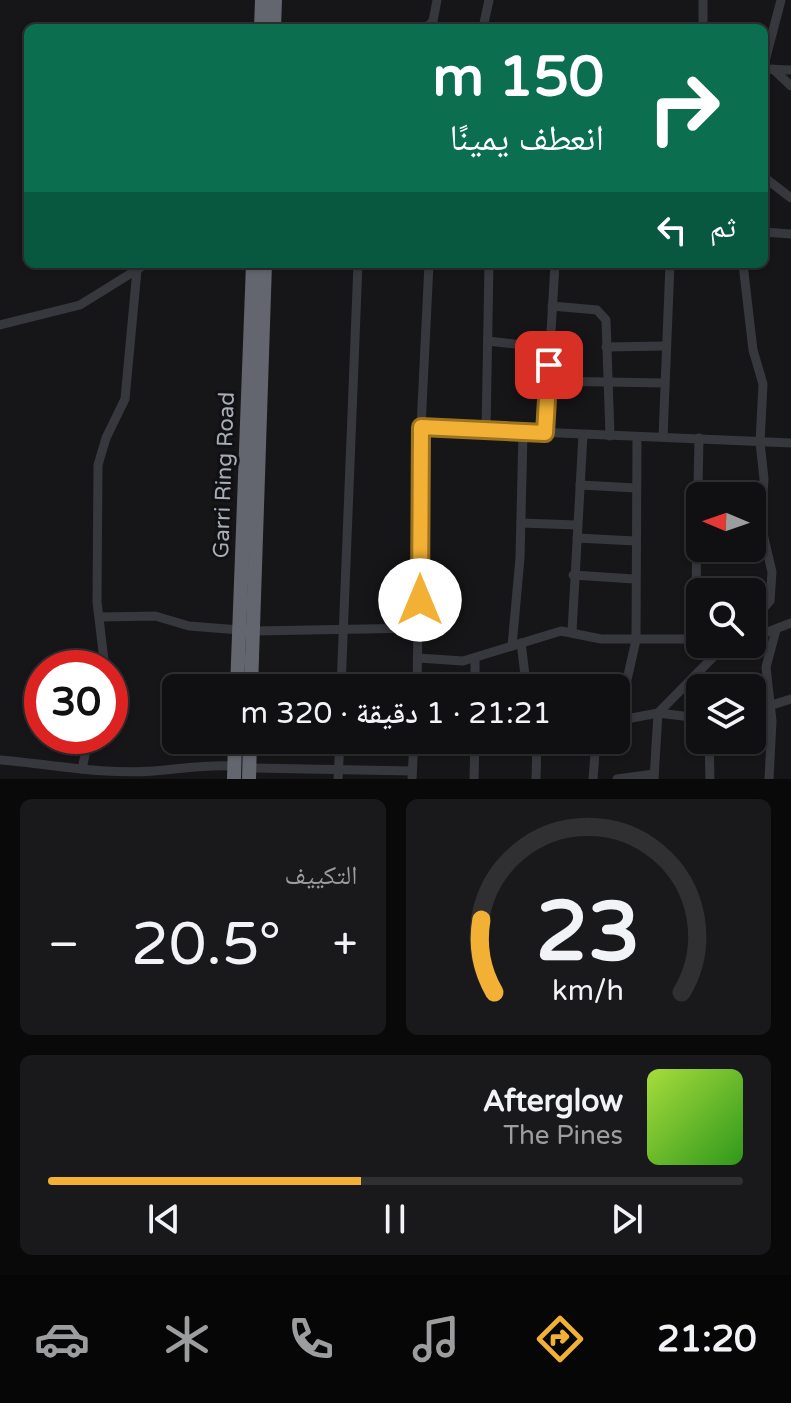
<!DOCTYPE html>
<html lang="ar">
<head>
<meta charset="utf-8">
<style>
	body { margin:0; font-family:"Varela Round","Noto Naskh Arabic",sans-serif; background:#19191b; color:#f1f3f6; direction:rtl; height:100vh; display:flex; flex-direction:column; font-size:30px; white-space:nowrap }
	* { box-sizing:border-box; margin:0 }
	p { font-size:26px; color:#9c9d9f }
	.icon { flex:none; width:44px; height:44px; fill:none; stroke:currentColor; stroke-width:2; stroke-linecap:round; stroke-linejoin:round }
	.map { position:relative; height:779px; overflow:hidden; direction:ltr }
	.details { display:flex; flex-direction:column; gap:20px; padding:20px; background:#09090a; flex:1 }
	.details>* { flex:none }
	.hud { position:absolute; left:24px; top:24px; width:744px; height:244px; border-radius:12px; box-shadow:0 2px 6px #0004,0 0 0 2px #303032; direction:rtl; background:#0b6e4f; color:#fff; overflow:hidden }
	.needle { width:52px; rotate:272deg }
	.tools { position:absolute; left:686px; top:482px; display:grid; gap:16px }
	.tools a { display:grid; place-items:center; width:80px; height:80px; border-radius:12px; background:#101012; box-shadow:0 2px 6px #0004,0 0 0 2px #303032; font-size:40px }
	.speed { position:absolute; left:24px; top:650px; display:flex; gap:16px; font-size:40px; font-weight:700; text-align:center }
	.speed>* { display:grid; place-content:center; width:104px; height:104px; border-radius:50%; background:#101012; box-shadow:0 2px 6px #0004,0 0 0 2px #303032; line-height:1 }
	.speed .limit { border:12px solid #d22; background:#fff; color:#111 }
	.pin { position:absolute; display:grid; place-items:center; width:68px; height:68px; color:#fff; margin:-34px; border-radius:16px; box-shadow:0 4px 12px #0006 }
	.me { position:absolute; width:88px; margin:-44px; rotate:0deg; stroke-linejoin:round; filter:drop-shadow(0 0 6px #0008) }
	.turn { display:flex; align-items:center; gap:28px; height:168px; padding:0 32px; font-size:36px }
	.turn .icon { width:104px; height:104px; stroke-width:2.5 }
	.turn b { display:block; font-size:56px; line-height:68px }
	.then { display:flex; align-items:center; height:76px; padding:0 32px; background:#0003; gap:16px; font-size:30px }
	.big { font-size:60px; font-weight:600; line-height:1.1 }
	.details .card { flex:1; display:flex; flex-direction:column; justify-content:center; gap:12px; min-width:0; padding:0 28px; border-radius:12px; background:#19191b }
	.details .dial { align-items:center; gap:0 }
	.dial svg { height:208px; overflow:visible; fill:none; stroke:#303032; stroke-width:7; stroke-linecap:round; text-anchor:middle }
	.dial text { fill:#f1f3f6; stroke:none }
	.song { display:flex; align-items:center; gap:24px }
	.cover { width:96px; height:96px; border-radius:12px; background:linear-gradient(135deg,hsl(80 70% 55%),hsl(110 70% 35%)) }
	.played { height:8px; border-radius:4px; background:linear-gradient(90deg,#f2b134 45%,#303032 45%) }
	.keys { display:flex; justify-content:space-around; direction:ltr }
	.heat { display:flex; justify-content:space-between; align-items:center; font-size:44px; direction:ltr }
	.details .tiles { flex:1; display:grid; gap:20px; grid-template-columns:1fr 1fr }
	.card:last-child { grid-column:span 2 }
	.trip { position:absolute; left:162px; top:674px; width:468px; height:80px; border-radius:12px; background:#101012; box-shadow:0 2px 6px #0004,0 0 0 2px #303032; font-weight:600; line-height:80px; text-align:center; direction:rtl }
	.tabs { display:flex; height:128px; justify-content:space-around; align-items:center; background:#060607; color:#9c9d9f }
	.tabs .icon { width:56px; height:56px }
	.tabs .selected { color:#f2b134 }
	.tabs b { font-size:36px; color:#f1f3f6 }
	.map>svg:first-child { display:block }
</style>
</head>
<body>
<div class="map">
<svg width="791" height="779" viewBox="0 0 791 779">
	<rect width="100%" height="100%" fill="#161618"/>
	<g fill="none" stroke-linecap="round" stroke-linejoin="round">
		<!-- minor -->
		<g stroke="#37383d" stroke-width="9">
			<polyline points="484,23 489,0"/>
			<polyline points="426,28 433,21 437,0"/>
			<polyline points="703,28 703,0"/>
			<polyline points="765,61 781,0"/>
			<polyline points="764,69 791,70"/>
			<polyline points="773,69 791,86"/>
			<polyline points="764,177 791,198"/>
			<polyline points="764,232 791,234"/>
			<polyline points="743,264 753,350 763,384 760,442 764,479 761,525 772,572 770,601 752,621"/>
			<polyline points="552,306 597,310 606,320 610,436"/>
			<polyline points="0,325 80,305 146,264"/>
			<polyline points="488,341 550,348"/>
			<polyline points="606,347 664,346"/>
			<polyline points="548,381 664,383"/>
			<polyline points="421,427 791,443"/>
			<polyline points="486,431 489,264"/>
			<polyline points="545,433 555,264"/>
			<polyline points="663,437 670,264"/>
			<polyline points="580,485 636,488"/>
			<polyline points="521,523 577,525"/>
			<polyline points="577,538 635,541"/>
			<polyline points="573,575 634,579"/>
			<polyline points="102,617 155,616 189,626 240,630"/>
			<polyline points="253,631 420,628"/>
			<polyline points="572,632 583,435"/>
			<polyline points="695,638 699,438"/>
			<polyline points="752,638 791,623"/>
			<polyline points="521,643 525,675 531,688"/>
			<polyline points="512,646 520,558 523,433"/>
			<polyline points="418,658 463,661 561,631 601,639 700,639"/>
			<polyline points="105,668 97,602 98,465 106,438 125,399 137,270"/>
			<polyline points="341,688 358,264"/>
			<polyline points="417,688 421,427 429,264"/>
			<polyline points="475,688 475,658"/>
			<polyline points="752,711 791,699"/>
			<polyline points="616,714 621,706 636,640 637,437"/>
			<polyline points="616,721 658,713 700,718"/>
			<polyline points="709,740 710,779"/>
			<path d="M0,760C51,764 103,775 154,771C182,769 206,764 234,766"/>
			<polyline points="249,768 412,771"/>
			<polyline points="82,769 89,736"/>
			<polyline points="338,779 340,740"/>
			<polyline points="412,779 414,740"/>
			<polyline points="474,779 475,740"/>
			<polyline points="536,779 537,740"/>
			<polyline points="593,779 596,740"/>
			<polyline points="617,779 654,774"/>
			<polyline points="654,779 658,713 726,644"/>
			<polyline points="769,779 772,721 766,667 776,630"/>
		</g>
		<!-- highway -->
		<g stroke="#63666e" stroke-width="14">
			<polyline points="261,28 262,0"/>
			<polyline points="274,28 275,0"/>
			<polyline points="237,688 253,264"/>
			<polyline points="251,688 265,264"/>
			<polyline points="234,779 235,740"/>
			<polyline points="249,779 250,740"/>
		</g>
	</g>
	<g fill="none" stroke-linecap="round" stroke-linejoin="round">
		<defs>
			<polyline id="route" points="420,600 421,427 545,433 549,365"/>
		</defs>
		<!-- route casing -->
		<use href="#route" stroke="#9d7322" stroke-width="20"/>
		<!-- route -->
		<use href="#route" stroke="#f2b134" stroke-width="14"/>
	</g>
	<g text-anchor="middle" dominant-baseline="central" stroke-width="6" stroke-linejoin="round" paint-order="stroke">
		<!-- street labels -->
		<g font-size="22" fill="#a8adb8" stroke="#111113">
			<text transform="translate(224 475) rotate(-88)">Garri Ring Road</text>
		</g>
	</g>
</svg>
<div class="tools">
<a><svg class="needle" viewBox="-14 -14 28 28"><path d="M0-13l5 13h-10z" fill="#e53935"/><path d="M0 13l5-13h-10z" fill="#9c9d9f"/></svg></a>
<a><svg class="icon" aria-label="search" viewBox="0 0 24 24"><circle cx="10" cy="10" r="6"/><path d="M15 15l6 6"/></svg></a>
<a><svg class="icon" aria-label="layers" viewBox="0 0 24 24"><path d="M12 4l9 5-9 5-9-5zM3 14l9 5 9-5"/></svg></a>
</div>
<div class="speed"><div class="limit">30</div></div>
<div class="pin" style="left:549px;top:365px;background:#d93025"><svg class="icon" aria-label="arrive" viewBox="0 0 24 24"><path d="M6 21V4h12l-3 4 3 4H6"/></svg></div>
<svg class="me" style="left:420px;top:600px" viewBox="-20 -20 40 40"><circle r="19" fill="#fff"/><path d="M0-13L10 11 0 6-10 11z" fill="#f2b134"/></svg>
<div class="trip">21:21 · 1 دقيقة · 320 m</div>
<div class="hud">
<div class="turn"><svg class="icon" aria-label="right" viewBox="0 0 24 24"><path d="M7 20v-9h11M14 6l5 5-5 5"/></svg><div><b>150 m</b>انعطف يمينًا</div></div>
<div class="then">ثم<svg class="icon" aria-label="left" viewBox="0 0 24 24"><path d="M17 20v-9H6M10 6l-5 5 5 5"/></svg></div>
</div>
</div>
<section class="details">
<div class="tiles">
<div class="card dial"><svg viewBox="0 0 100 80">
<path d="M14 69A42 42 0 1 1 86 69"/>
<path d="M14 69A42 42 0 0 1 9 41" stroke="#f2b134"/>
<text x="50" y="56" font-size="32" font-weight="700">23</text>
<text x="50" y="72" font-size="11">km/h</text>
</svg></div>
<div class="card"><p>التكييف</p>
<div class="heat"><a>−</a><b class="big">20.5°</b><a>+</a></div>
</div>
<div class="card">
<div class="song"><i class="cover"></i><div><b>Afterglow</b><p>The Pines</p></div></div>
<div class="played"></div>
<div class="keys"><svg class="icon" aria-label="previous" viewBox="0 0 24 24"><path d="M18 5L8 12l10 7zM5 5v14"/></svg><svg class="icon" aria-label="pause" viewBox="0 0 24 24"><path d="M8 5v14M16 5v14"/></svg><svg class="icon" aria-label="next" viewBox="0 0 24 24"><path d="M6 5l10 7-10 7zM19 5v14"/></svg></div>
</div>
</div>
</section>
<nav class="tabs">
<b>21:20</b>
<svg class="icon selected" aria-label="directions" viewBox="0 0 24 24"><path d="M12 3l9 9-9 9-9-9zM9 14v-3h6M13 9l2 2-2 2"/></svg>
<svg class="icon" aria-label="music" viewBox="0 0 24 24"><path d="M9 18V5l10-2v13"/><circle cx="6" cy="18" r="3"/><circle cx="16" cy="16" r="3"/></svg>
<svg class="icon" aria-label="phone" viewBox="0 0 24 24"><path d="M5 4h4l2 5-3 2q2 4 5 5l2-3 5 2v4C11 20 4 13 5 4z"/></svg>
<svg class="icon" aria-label="climate" viewBox="0 0 24 24"><path d="M12 3v18M4 7l16 10M4 17L20 7"/></svg>
<svg class="icon" aria-label="car" viewBox="0 0 24 24"><path d="M5 17H2v-5l4-1 3-4h7l3 4 3 1v5h-3M9 17h6M6 11h13"/><circle cx="7" cy="17" r="2"/><circle cx="17" cy="17" r="2"/></svg>
</nav>
</body>
</html>
